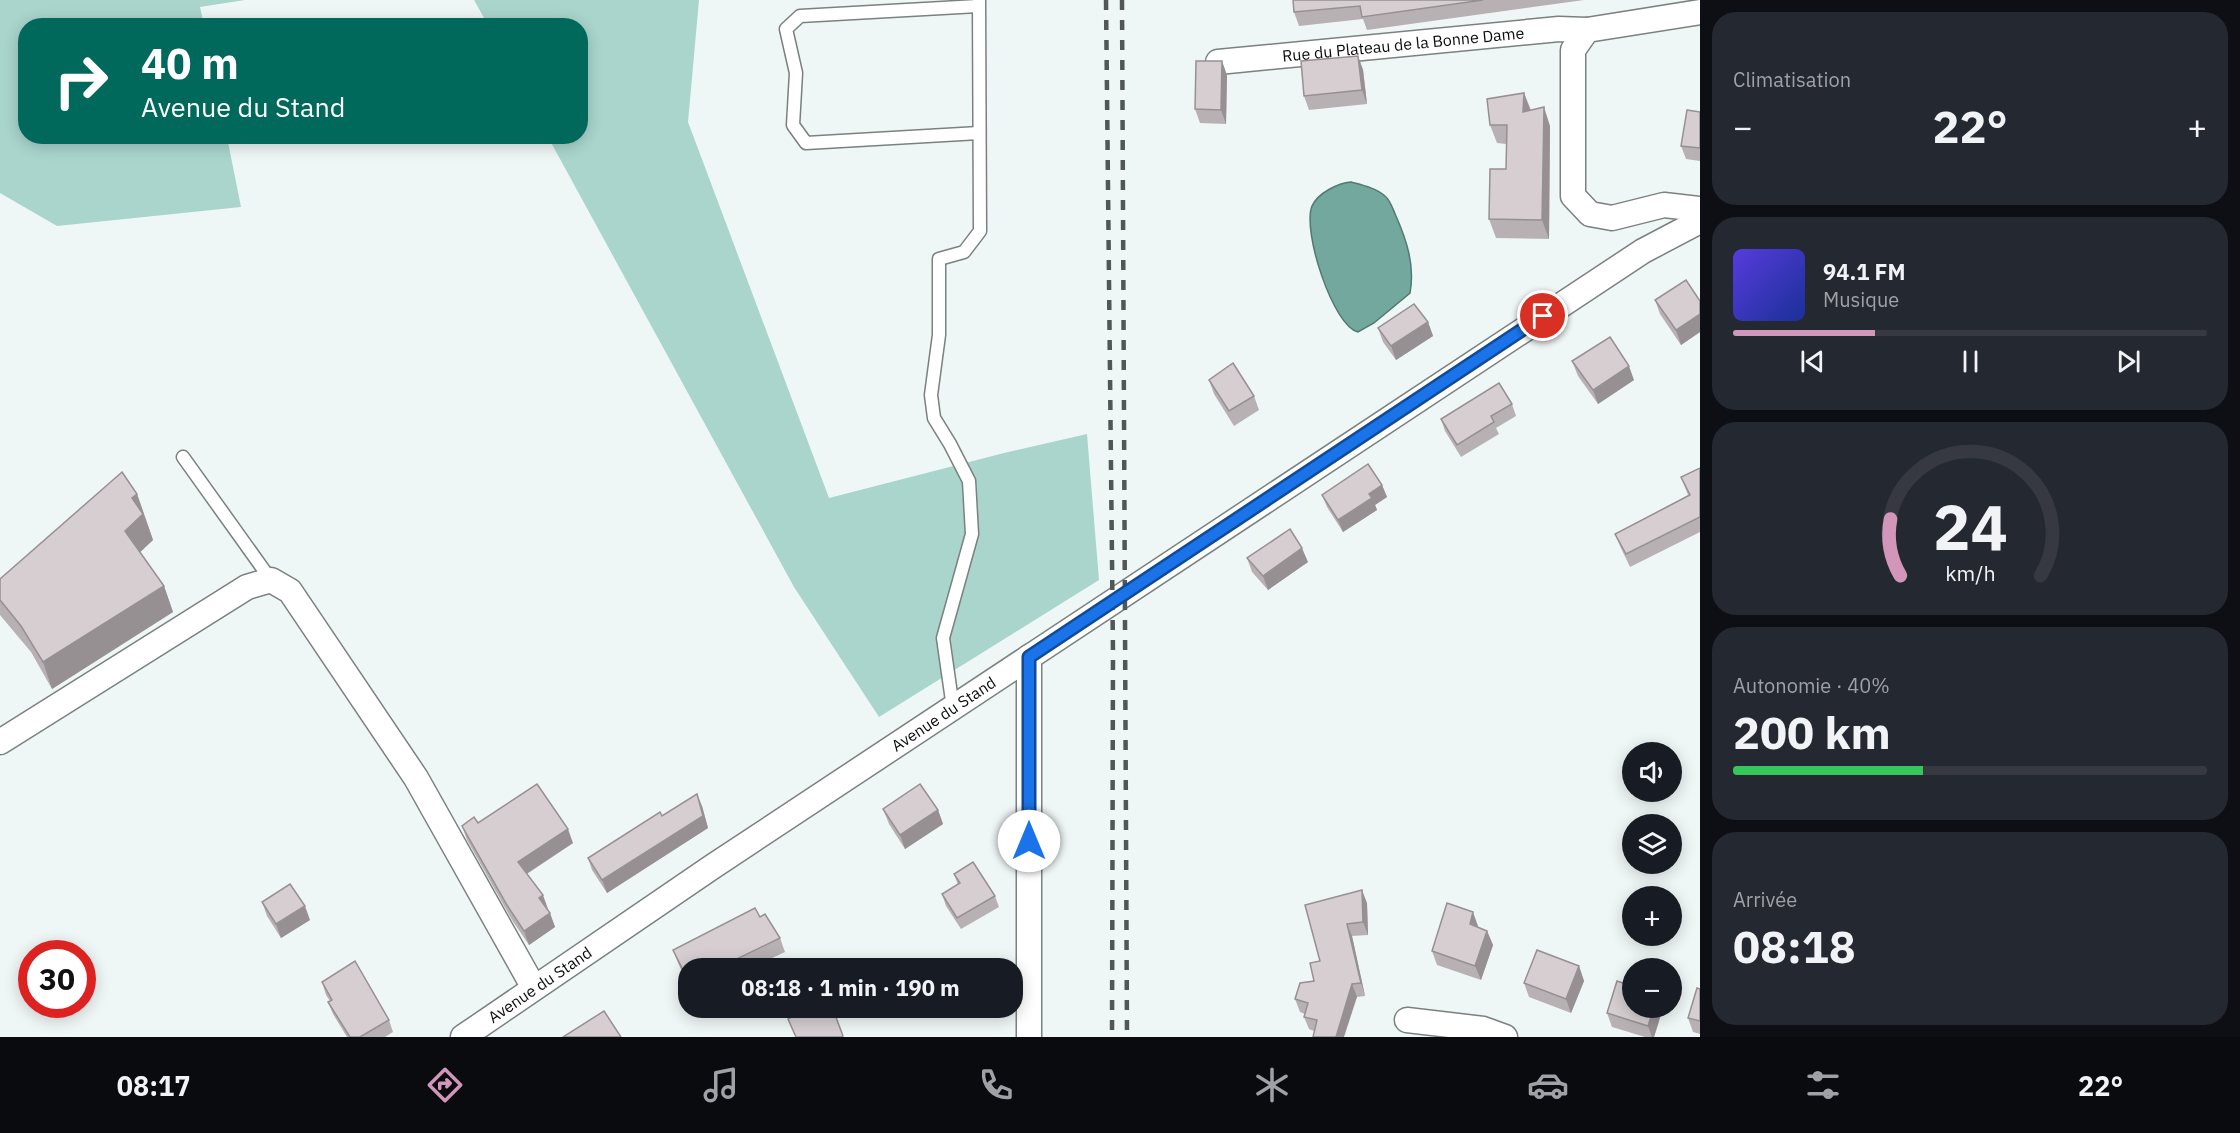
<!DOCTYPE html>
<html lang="fr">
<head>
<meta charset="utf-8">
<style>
	body { margin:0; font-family:"IBM Plex Sans",sans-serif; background:#242831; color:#f1f3f6; height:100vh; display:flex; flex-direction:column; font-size:22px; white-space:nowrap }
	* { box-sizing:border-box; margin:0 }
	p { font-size:20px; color:#9ea1a6 }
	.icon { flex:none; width:33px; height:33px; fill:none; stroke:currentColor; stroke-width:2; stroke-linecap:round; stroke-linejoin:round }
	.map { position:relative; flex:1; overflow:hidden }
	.drawer { display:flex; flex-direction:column; gap:12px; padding:12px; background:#0d0f14; width:540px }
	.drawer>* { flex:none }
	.guide { position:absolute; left:18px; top:18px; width:570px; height:126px; border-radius:24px; box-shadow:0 3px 15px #0003; background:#00695c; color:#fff; overflow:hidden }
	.controls { position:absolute; left:1622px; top:742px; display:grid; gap:12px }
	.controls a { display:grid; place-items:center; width:60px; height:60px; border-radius:50%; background:#171b24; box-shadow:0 3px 15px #0003; font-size:30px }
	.speed { position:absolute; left:18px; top:940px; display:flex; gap:12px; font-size:30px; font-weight:700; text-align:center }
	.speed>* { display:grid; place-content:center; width:78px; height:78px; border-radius:50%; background:#171b24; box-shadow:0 3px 15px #0003; line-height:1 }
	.speed .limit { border:9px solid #d22; background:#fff; color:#111 }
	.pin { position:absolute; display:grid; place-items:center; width:51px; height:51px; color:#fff; margin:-26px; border:3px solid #fff; border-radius:50%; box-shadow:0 2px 6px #0007 }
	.me { position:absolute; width:66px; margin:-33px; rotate:0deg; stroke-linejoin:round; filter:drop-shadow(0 0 4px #0008) }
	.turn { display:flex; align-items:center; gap:21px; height:126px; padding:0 24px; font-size:27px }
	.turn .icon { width:78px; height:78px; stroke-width:2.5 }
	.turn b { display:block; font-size:42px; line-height:51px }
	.big { font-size:45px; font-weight:700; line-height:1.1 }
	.drawer .card { flex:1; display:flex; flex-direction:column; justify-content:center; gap:9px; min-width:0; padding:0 21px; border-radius:24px; background:#242831 }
	.drawer .dial { align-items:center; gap:0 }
	.dial svg { height:156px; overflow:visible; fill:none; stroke:#363941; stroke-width:7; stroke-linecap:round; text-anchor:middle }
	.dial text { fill:#f1f3f6; stroke:none }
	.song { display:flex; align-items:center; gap:18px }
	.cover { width:72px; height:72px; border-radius:9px; background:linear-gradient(135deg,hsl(250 70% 55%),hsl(230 70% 35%)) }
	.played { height:6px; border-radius:3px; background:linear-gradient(90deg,#d196b9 30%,#363941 30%) }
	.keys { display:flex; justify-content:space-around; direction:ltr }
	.heat { display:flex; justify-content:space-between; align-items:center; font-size:33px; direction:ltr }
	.charge { height:9px; border-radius:4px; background:linear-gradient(90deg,#34c759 40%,#363941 0) }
	.trip { position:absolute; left:678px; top:958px; width:345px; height:60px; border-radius:24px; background:#171b24; box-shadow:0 3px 15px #0003; font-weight:700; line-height:60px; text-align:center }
	.tabs { display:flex; height:96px; justify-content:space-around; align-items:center; background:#090b0e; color:#9ea1a6 }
	.tabs .icon { width:42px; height:42px }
	.tabs .active { color:#d196b9 }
	.tabs b { font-size:27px; color:#f1f3f6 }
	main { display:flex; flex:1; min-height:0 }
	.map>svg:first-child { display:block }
</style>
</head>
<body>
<main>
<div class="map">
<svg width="1700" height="1037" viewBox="0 0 1700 1037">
	<rect width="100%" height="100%" fill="#eff7f6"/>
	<!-- green -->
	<g fill="#a9d5cd">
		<polygon points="0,0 245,0 200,7 204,25 26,26 26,136 227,137 241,207 57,226 0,193"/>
		<polygon points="474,0 699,0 688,122 829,498 1004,453 1087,434 1099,580 879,717 794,587 548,137 580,136 580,26 488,25"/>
	</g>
	<!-- water -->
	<path fill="#72a89e" stroke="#537972" stroke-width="1.5" d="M1351,182C1362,185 1376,188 1385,196C1391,201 1393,210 1396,216C1407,241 1415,266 1410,293L1374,323L1358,332C1333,326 1302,231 1312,206C1318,193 1338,183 1351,182Z"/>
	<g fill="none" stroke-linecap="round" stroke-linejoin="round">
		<defs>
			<g id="lane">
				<polyline points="978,6 800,16 786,29 796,73 793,125 806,143 979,133"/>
				<polyline points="183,457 271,580"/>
				<polyline points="953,708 943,638 972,534 969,481 950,444 934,418 931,395 939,335 939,259 964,252 980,231 979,0"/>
			</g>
			<g id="street">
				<polyline points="1700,12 1587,30 1573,50 1573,196 1590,214 1612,218 1664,205 1700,209"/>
				<path id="s1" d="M1218,62L1559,29L1587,30"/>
				<polyline points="0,742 247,587 271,580 290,591 416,778 534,988"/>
				<polyline points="1407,1020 1483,1029 1505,1037"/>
				<path id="s2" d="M463,1037L712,867L1643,251L1700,221"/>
				<polyline points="1029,1037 1029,657"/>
			</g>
		</defs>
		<!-- lane casing -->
		<use href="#lane" stroke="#7a817f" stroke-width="15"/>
		<!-- street casing -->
		<use href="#street" stroke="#7a817f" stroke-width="27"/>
		<!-- lane -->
		<use href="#lane" stroke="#fff" stroke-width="12"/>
		<!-- street -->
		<use href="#street" stroke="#fff" stroke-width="24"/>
		<!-- rail -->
		<g stroke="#525656" stroke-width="4.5" stroke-dasharray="10 10" stroke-linecap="butt">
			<polyline points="1106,0 1113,653 1112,1037"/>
			<polyline points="1122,0 1127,1037"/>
		</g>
	</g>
	<!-- wall -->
	<g fill="#b8b1b4">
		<polygon points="1293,0 1584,0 1367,30 1363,19 1299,26 1294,12"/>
		<polygon points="1358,56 1363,70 1367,104 1309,110 1304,96"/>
		<polygon points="1227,75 1226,124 1200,123 1195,109"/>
		<polygon points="1524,93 1531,110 1550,126 1549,239 1496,238 1489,219 1506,169 1506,144 1497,143 1490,125"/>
		<polygon points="1700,112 1700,161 1686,159 1681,146"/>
		<polygon points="1655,300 1700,301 1700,332 1681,345 1660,314"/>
		<polygon points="1428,322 1433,336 1396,360 1383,342 1378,328"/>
		<polygon points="1572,361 1634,380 1598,404 1578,376"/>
		<polygon points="1209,380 1254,396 1259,410 1234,426 1214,394"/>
		<polygon points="1512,404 1516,416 1496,428 1499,434 1461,457 1445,431 1441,419"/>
		<polygon points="1700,468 1700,532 1630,567 1620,546 1615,534 1688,495 1681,477"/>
		<polygon points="1382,485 1387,497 1375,505 1377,510 1343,532 1327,507 1322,495"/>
		<polygon points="137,494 153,540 140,552 164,586 173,612 52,689 31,652 0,615 0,579"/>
		<polygon points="1247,558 1308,562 1268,590 1252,572"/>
		<polygon points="702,806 708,828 607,893 592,870 588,858 662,816"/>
		<polygon points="883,809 938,810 943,824 905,849 889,824"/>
		<polygon points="478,823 573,843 527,874 548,909 555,927 529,945 512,920 467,840 462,826"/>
		<polygon points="954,874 995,896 999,907 961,929 946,906 942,894 958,885"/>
		<polygon points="262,902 310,920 281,938 267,916"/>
		<polygon points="1367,903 1368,935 1352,936 1365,996 1357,997 1314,1031 1309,1029 1304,1017 1305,1014 1300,1012 1295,999 1314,981 1320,961 1305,905"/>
		<polygon points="760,917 780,938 785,952 749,969 688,969 688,984 678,963 673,950"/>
		<polygon points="1478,926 1478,927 1487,931 1493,945 1481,980 1437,965 1432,951"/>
		<polygon points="1579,966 1584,981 1571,1013 1529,997 1524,983"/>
		<polygon points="322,982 389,1020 393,1032 385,1037 347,1037 333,1014 328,1002 330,1001 326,995"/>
		<polygon points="1700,989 1700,1034 1693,1032 1688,1018"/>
		<polygon points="1632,1008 1663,1008 1654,1037 1645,1037 1612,1027 1607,1013"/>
	</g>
	<!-- shaded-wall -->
	<g fill="#969092">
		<polygon points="1358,56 1363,70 1367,104 1362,90"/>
		<polygon points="1222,61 1227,75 1226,124 1221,110"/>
		<polygon points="1524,93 1531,112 1523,112"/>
		<polygon points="1544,107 1550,126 1549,239 1542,220"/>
		<polygon points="1700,314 1700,332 1681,345 1676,330"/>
		<polygon points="1428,322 1433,336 1396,360 1391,346"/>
		<polygon points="1629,366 1634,380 1598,404 1593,390"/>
		<polygon points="1382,485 1387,497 1375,505 1377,510 1343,532 1338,520 1369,494"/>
		<polygon points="137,494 153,540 135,557 125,531 132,498"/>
		<polygon points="1302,548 1308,562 1268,590 1263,576"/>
		<polygon points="164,586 173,612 52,689 43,662"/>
		<polygon points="697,794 702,806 708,828 607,893 602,880"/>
		<polygon points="938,810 943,824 905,849 900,835"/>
		<polygon points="568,829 573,843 523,876 518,862"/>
		<polygon points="1362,890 1367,903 1368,935 1363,922"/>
		<polygon points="543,895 548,909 539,898"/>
		<polygon points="305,906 310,920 281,938 276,924"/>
		<polygon points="1473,912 1478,926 1475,938 1470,924"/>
		<polygon points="550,913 555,927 529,945 524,931"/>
		<polygon points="1347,924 1352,936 1365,996 1361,983"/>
		<polygon points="1487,931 1493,945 1481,980 1475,966"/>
		<polygon points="1579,966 1584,981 1571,1013 1566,999"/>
		<polygon points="1352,984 1357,997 1344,1037 1336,1037"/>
		<polygon points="1654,1008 1663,1008 1654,1037 1652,1037 1648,1026"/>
	</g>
	<!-- building -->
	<g fill="#d6ced1" stroke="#969092" stroke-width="1.5">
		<polygon points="1293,0 1483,0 1362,17 1360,6 1294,12"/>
		<polygon points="1358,56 1362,90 1304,96 1301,61"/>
		<polygon points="1196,61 1222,61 1221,110 1195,109"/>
		<polygon points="1524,93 1523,112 1544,107 1542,220 1489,219 1490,169 1506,169 1507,125 1490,125 1487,99"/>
		<polygon points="1687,110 1700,112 1700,148 1681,146"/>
		<polygon points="1686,280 1700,301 1700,314 1676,330 1655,300"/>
		<polygon points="1414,304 1428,322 1391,346 1378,328"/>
		<polygon points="1610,337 1629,366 1593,390 1572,361"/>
		<polygon points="1233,363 1254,396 1229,411 1209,380"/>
		<polygon points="1499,383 1512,404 1491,416 1494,422 1457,445 1441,419"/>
		<polygon points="1368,464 1382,485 1369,494 1372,498 1338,520 1322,495"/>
		<polygon points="1700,468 1700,517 1626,554 1615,534 1690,495 1681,477"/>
		<polygon points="122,472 137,494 132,498 143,514 125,531 164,586 43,662 21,626 0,600 0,579"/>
		<polygon points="1290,529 1302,548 1263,576 1247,558"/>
		<polygon points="537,784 568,829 518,862 543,895 539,898 550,913 524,931 507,905 462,826 474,817 478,823"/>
		<polygon points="920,784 938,810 900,835 883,809"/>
		<polygon points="697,794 703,816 602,880 588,858 660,812 662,816"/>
		<polygon points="973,862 995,896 957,918 942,894 960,883 954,874"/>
		<polygon points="290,884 305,906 276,924 262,902"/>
		<polygon points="1362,890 1363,922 1347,924 1361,983 1352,984 1336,1037 1313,1037 1317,1020 1304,1017 1308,1003 1295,999 1300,983 1314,981 1310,963 1320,961 1305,905"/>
		<polygon points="1447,903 1473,912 1470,924 1487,931 1475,966 1432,951"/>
		<polygon points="755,908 760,917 765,914 780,938 716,969 688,969 688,980 673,950"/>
		<polygon points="1537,950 1579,966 1566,999 1524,983"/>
		<polygon points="355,961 389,1020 360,1037 350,1037 328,1002 332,1000 322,982"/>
		<polygon points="1617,981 1632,986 1632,1008 1654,1008 1648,1026 1607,1013"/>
		<polygon points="1697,988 1700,989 1700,1021 1688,1018"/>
		<polygon points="801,1008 828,1008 831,1013 834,1012 843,1036 841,1037 796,1037 788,1019 802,1011"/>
		<polygon points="604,1011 621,1037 563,1037"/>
	</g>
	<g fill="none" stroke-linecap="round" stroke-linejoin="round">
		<defs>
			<polyline id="route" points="1029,841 1029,657 1543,316"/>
		</defs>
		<!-- route casing -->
		<use href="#route" stroke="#114b97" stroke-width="15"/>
		<!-- route -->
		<use href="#route" stroke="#1a73e8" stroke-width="10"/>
	</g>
	<g text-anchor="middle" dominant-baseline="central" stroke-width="4.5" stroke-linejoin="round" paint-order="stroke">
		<!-- street labels -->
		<g font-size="16" fill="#0a0c0c" stroke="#fff">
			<text stroke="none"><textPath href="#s1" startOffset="186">Rue du Plateau de la Bonne Dame</textPath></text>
			<text stroke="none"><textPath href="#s2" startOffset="579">Avenue du Stand</textPath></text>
			<text stroke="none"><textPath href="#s2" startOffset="93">Avenue du Stand</textPath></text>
		</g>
	</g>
</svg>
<div class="controls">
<a><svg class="icon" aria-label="sound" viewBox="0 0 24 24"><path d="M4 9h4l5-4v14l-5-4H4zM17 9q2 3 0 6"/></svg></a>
<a><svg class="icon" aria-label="layers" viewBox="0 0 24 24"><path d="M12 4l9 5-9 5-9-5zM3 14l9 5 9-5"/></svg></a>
<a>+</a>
<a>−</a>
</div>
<div class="speed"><div class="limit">30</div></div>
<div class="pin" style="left:1543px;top:316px;background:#d93025"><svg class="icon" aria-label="arrive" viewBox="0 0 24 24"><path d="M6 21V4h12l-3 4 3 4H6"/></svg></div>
<svg class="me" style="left:1029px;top:841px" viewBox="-20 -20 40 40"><circle r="19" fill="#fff"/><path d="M0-13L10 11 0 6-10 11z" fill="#1a73e8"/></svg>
<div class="trip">08:18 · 1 min · 190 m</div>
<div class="guide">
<div class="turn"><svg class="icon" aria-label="right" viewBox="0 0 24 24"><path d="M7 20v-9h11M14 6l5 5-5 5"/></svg><div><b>40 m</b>Avenue du Stand</div></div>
</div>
</div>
<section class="drawer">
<div class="card"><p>Climatisation</p>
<div class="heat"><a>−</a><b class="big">22°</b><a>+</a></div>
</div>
<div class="card">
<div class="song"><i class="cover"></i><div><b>94.1 FM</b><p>Musique</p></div></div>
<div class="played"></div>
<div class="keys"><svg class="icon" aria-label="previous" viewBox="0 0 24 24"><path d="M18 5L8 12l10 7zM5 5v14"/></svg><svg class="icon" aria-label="pause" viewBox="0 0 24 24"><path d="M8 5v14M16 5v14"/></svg><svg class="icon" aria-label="next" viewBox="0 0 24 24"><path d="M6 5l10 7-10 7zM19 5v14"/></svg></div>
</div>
<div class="card dial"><svg viewBox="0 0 100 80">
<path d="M14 69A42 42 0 1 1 86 69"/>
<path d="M14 69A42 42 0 0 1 9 40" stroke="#d196b9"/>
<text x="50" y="56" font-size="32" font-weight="700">24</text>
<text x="50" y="72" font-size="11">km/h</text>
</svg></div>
<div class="card"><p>Autonomie · 40%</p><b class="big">200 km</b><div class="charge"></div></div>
<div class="card"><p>Arrivée</p><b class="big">08:18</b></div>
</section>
</main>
<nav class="tabs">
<b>08:17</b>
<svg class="icon active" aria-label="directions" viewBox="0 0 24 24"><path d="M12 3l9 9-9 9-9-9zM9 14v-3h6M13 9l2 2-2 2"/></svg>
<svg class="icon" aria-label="music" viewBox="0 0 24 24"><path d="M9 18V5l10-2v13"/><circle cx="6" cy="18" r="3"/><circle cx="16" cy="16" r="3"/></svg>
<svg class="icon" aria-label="phone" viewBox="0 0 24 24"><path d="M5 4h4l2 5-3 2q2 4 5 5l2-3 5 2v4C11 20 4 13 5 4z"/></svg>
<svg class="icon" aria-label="climate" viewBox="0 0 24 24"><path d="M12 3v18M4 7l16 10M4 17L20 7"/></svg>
<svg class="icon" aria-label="car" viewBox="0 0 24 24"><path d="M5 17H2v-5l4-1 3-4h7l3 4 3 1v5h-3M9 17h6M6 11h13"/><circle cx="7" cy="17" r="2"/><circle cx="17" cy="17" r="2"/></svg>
<svg class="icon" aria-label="filters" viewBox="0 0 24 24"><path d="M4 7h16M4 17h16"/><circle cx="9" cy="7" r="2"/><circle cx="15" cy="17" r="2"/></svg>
<b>22°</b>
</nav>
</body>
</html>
